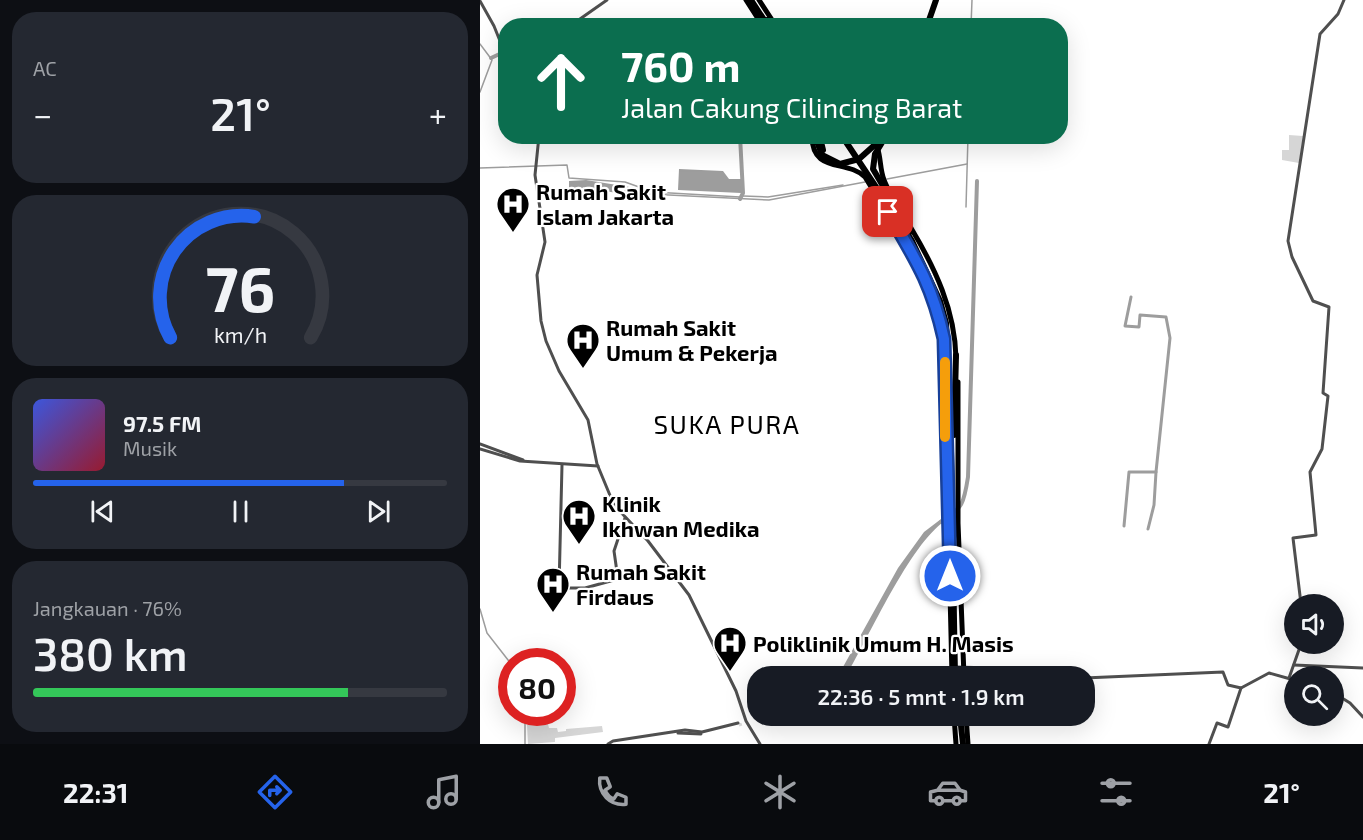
<!DOCTYPE html>
<html lang="id">
<head>
<meta charset="utf-8">
<style>
	body { margin:0; font-family:"Exo 2",sans-serif; background:#242831; color:#f1f3f6; height:100vh; display:flex; flex-direction:column; font-size:22px; white-space:nowrap }
	* { box-sizing:border-box; margin:0 }
	p { font-size:20px; color:#9ea1a6 }
	.icon { flex:none; width:33px; height:33px; fill:none; stroke:currentColor; stroke-width:2; stroke-linecap:round; stroke-linejoin:round }
	.map { position:relative; flex:1; overflow:hidden }
	.panel { display:flex; flex-direction:column; gap:12px; padding:12px; background:#0d0f14; width:480px }
	.panel>* { flex:none }
	.banner { position:absolute; left:18px; top:18px; width:570px; height:126px; border-radius:24px; box-shadow:0 6px 24px #0002; background:#0b6e4f; color:#fff; overflow:hidden }
	.controls { position:absolute; left:804px; top:594px; display:grid; gap:12px }
	.controls a { display:grid; place-items:center; width:60px; height:60px; border-radius:50%; background:#171b24; box-shadow:0 6px 24px #0002; font-size:30px }
	.speed { position:absolute; left:18px; top:648px; display:flex; gap:12px; font-size:30px; font-weight:700; text-align:center }
	.speed>* { display:grid; place-content:center; width:78px; height:78px; border-radius:50%; background:#171b24; box-shadow:0 6px 24px #0002; line-height:1 }
	.speed .limit { border:9px solid #d22; background:#fff; color:#111 }
	.pin { position:absolute; display:grid; place-items:center; width:51px; height:51px; color:#fff; margin:-26px; border-radius:12px; box-shadow:0 3px 9px #0006 }
	.me { position:absolute; width:66px; margin:-33px; rotate:0deg; stroke-linejoin:round; filter:drop-shadow(0 0 4px #0008) }
	.turn { display:flex; align-items:center; gap:21px; height:126px; padding:0 24px; font-size:27px }
	.turn .icon { width:78px; height:78px; stroke-width:2.5 }
	.turn b { display:block; font-size:42px; line-height:51px }
	.big { font-size:45px; font-weight:600; line-height:1.1 }
	.panel .tile { flex:1; display:flex; flex-direction:column; justify-content:center; gap:9px; min-width:0; padding:0 21px; border-radius:24px; background:#242831 }
	.panel .dial { align-items:center; gap:0 }
	.dial svg { height:156px; overflow:visible; fill:none; stroke:#363941; stroke-width:7; stroke-linecap:round; text-anchor:middle }
	.dial text { fill:#f1f3f6; stroke:none }
	.song { display:flex; align-items:center; gap:18px }
	.cover { width:72px; height:72px; border-radius:9px; background:linear-gradient(135deg,hsl(230 70% 55%),hsl(350 70% 35%)) }
	.played { height:6px; border-radius:3px; background:linear-gradient(90deg,#2563eb 75%,#363941 75%) }
	.keys { display:flex; justify-content:space-around; direction:ltr }
	.heat { display:flex; justify-content:space-between; align-items:center; font-size:33px; direction:ltr }
	.charge { height:9px; border-radius:4px; background:linear-gradient(90deg,#34c759 76%,#363941 0) }
	.trip { position:absolute; left:267px; top:666px; width:348px; height:60px; border-radius:24px; background:#171b24; box-shadow:0 6px 24px #0002; font-weight:600; line-height:60px; text-align:center }
	.tab-bar { display:flex; height:96px; justify-content:space-around; align-items:center; background:#090b0e; color:#9ea1a6 }
	.tab-bar .icon { width:42px; height:42px }
	.tab-bar .current { color:#2563eb }
	.tab-bar b { font-size:27px; color:#f1f3f6 }
	main { display:flex; flex:1; min-height:0 }
	.map>svg:first-child { display:block }
</style>
</head>
<body>
<main>
<section class="panel">
<div class="tile"><p>AC</p>
<div class="heat"><a>−</a><b class="big">21°</b><a>+</a></div>
</div>
<div class="tile dial"><svg viewBox="0 0 100 80">
<path d="M14 69A42 42 0 1 1 86 69"/>
<path d="M14 69A42 42 0 0 1 57 7" stroke="#2563eb"/>
<text x="50" y="56" font-size="32" font-weight="700">76</text>
<text x="50" y="72" font-size="11">km/h</text>
</svg></div>
<div class="tile">
<div class="song"><i class="cover"></i><div><b>97.5 FM</b><p>Musik</p></div></div>
<div class="played"></div>
<div class="keys"><svg class="icon" aria-label="previous" viewBox="0 0 24 24"><path d="M18 5L8 12l10 7zM5 5v14"/></svg><svg class="icon" aria-label="pause" viewBox="0 0 24 24"><path d="M8 5v14M16 5v14"/></svg><svg class="icon" aria-label="next" viewBox="0 0 24 24"><path d="M6 5l10 7-10 7zM19 5v14"/></svg></div>
</div>
<div class="tile"><p>Jangkauan · 76%</p><b class="big">380 km</b><div class="charge"></div></div>
</section>
<div class="map">
<svg width="883" height="744" viewBox="0 0 883 744">
	<rect width="100%" height="100%" fill="#fff"/>
	<!-- green -->
	<g fill="#d6d6d6">
		<polygon points="809,135 823,136 819,163 802,160 802,150 809,150"/>
		<polygon points="68,724 69,728 77,728 78,732 86,731 86,729 122,726 123,732 75,738 75,742 48,744 47,725"/>
	</g>
	<!-- water -->
	<g fill="#9d9d9d">
		<polygon points="199,169 243,171 249,179 261,179 261,193 198,190"/>
		<polygon points="106,180 168,190 169,196 121,191 89,193 89,181"/>
		<path d="M465,516V521C430,544 389,637 366,676H358L418,568L444,532Z"/>
	</g>
	<g fill="none" stroke-linecap="round" stroke-linejoin="round">
		<!-- stream -->
		<g stroke="#9d9d9d" stroke-width="1.5">
			<polyline points="491,26 492,0"/>
			<polyline points="0,44 12,60 0,92"/>
			<polyline points="0,168 87,165 89,178 145,182 173,192 260,197"/>
			<polyline points="407,179 487,164"/>
			<polyline points="169,194 289,200 385,182"/>
			<polyline points="263,196 288,197 363,185"/>
			<polyline points="486,207 488,136"/>
			<polyline points="0,609 7,633 32,665"/>
			<polyline points="32,688 32,694"/>
			<polyline points="42,712 45,722 45,744"/>
		</g>
		<!-- canal -->
		<g stroke="#9d9d9d" stroke-width="3">
			<polyline points="644,526 649,472 676,472 690,338 686,317 660,315 659,327 645,326 651,297"/>
			<polyline points="668,529 674,505 676,472"/>
		</g>
		<!-- river -->
		<g stroke="#9d9d9d" stroke-width="4">
			<polyline points="11,58 26,51"/>
			<polyline points="260,199 263,193 260,136"/>
			<path d="M461,522C483,508 484,503 488,477L497,181"/>
		</g>
		<!-- tertiary-tunnel -->
		<polyline stroke="#d9d9d9" stroke-width="3" stroke-dasharray="3 1.5" stroke-linecap="butt" points="259,725 262,724"/>
		<!-- tertiary -->
		<g stroke="#4f4f4f" stroke-width="3">
			<polyline points="0,1 14,26 26,56"/>
			<polyline points="90,26 127,0"/>
			<polyline points="59,136 55,175 65,242 57,275 61,321 66,341 79,371 108,420 117,464 134,505 168,541 209,595 256,691 266,721 280,744"/>
			<polyline points="0,444 43,460"/>
			<polyline points="0,449 40,461 118,466"/>
			<polyline points="82,465 79,588 105,588 138,579 134,551 145,518"/>
			<polyline points="821,604 813,538 836,535 830,472 842,449 848,396 843,393 849,307 833,301 812,257 808,241 840,34 858,14 864,0"/>
			<polyline points="814,665 883,668"/>
			<polyline points="476,667 543,669 568,676"/>
			<polyline points="604,678 743,672 748,685 761,688 789,673 814,680"/>
			<polyline points="809,678 821,644"/>
			<polyline points="854,693 870,703 883,717"/>
			<polyline points="198,733 221,734"/>
			<polyline points="128,744 133,741 205,730 222,732 258,723"/>
			<polyline points="729,744 737,723 748,727 761,688"/>
		</g>
		<!-- trunk -->
		<g stroke="#000" stroke-width="5">
			<polyline points="266,0 282,25 284,20 291,19"/>
			<polyline points="279,0 296,26"/>
			<path d="M332,136C332,174 367,159 385,177L444,273L455,301L464,339L472,676"/>
			<path d="M390,136C403,150 398,164 404,180C410,196 422,213 431,228C455,268 475,310 476,358"/>
			<polyline points="478,382 478,523 484,676"/>
			<polyline points="474,716 476,744"/>
			<polyline points="486,716 488,744"/>
		</g>
		<!-- motorway -->
		<g stroke="#000" stroke-width="6">
			<polyline points="271,0 288,26"/>
			<polyline points="447,26 456,0"/>
			<polyline points="335,136 342,155 360,164 379,159 398,142"/>
			<polyline points="362,136 432,241 460,301 466,323 470,395 475,676"/>
			<polyline points="376,136 392,136"/>
			<polyline points="406,136 395,154 393,169 430,232"/>
			<polyline points="343,150 341,142 343,136"/>
			<polyline points="474,435 476,355"/>
			<polyline points="480,716 483,744"/>
		</g>
	</g>
	<g fill="none" stroke-linecap="round" stroke-linejoin="round">
		<defs>
			<path id="route" d="M408,212C436,260 452,284 464,339L470,576"/>
		</defs>
		<!-- route casing -->
		<use href="#route" stroke="#184099" stroke-width="15"/>
		<!-- route -->
		<use href="#route" stroke="#2563eb" stroke-width="10"/>
		<!-- slow -->
		<polyline stroke="#f59e0b" stroke-width="10" points="465,362 465,437"/>
	</g>
	<!-- icons -->
	<defs>
		<symbol id="hospital-pin" viewBox="-11 -11 22 30"><path d="M0 17L-7.5 6A9.5 9.5 0 1 1 7.5 6Z" fill="#000" stroke="#fff"/><path d="M-5-5h3v3.5h4V-5h3V5h-3V1.5h-4V5h-3Z" fill="#fff"/></symbol>
	</defs>
	<g fill-rule="evenodd">
		<use href="#hospital-pin" x="14" y="185" width="38" height="52"/>
		<use href="#hospital-pin" x="84" y="321" width="38" height="52"/>
		<use href="#hospital-pin" x="80" y="497" width="38" height="52"/>
		<use href="#hospital-pin" x="54" y="565" width="38" height="52"/>
		<use href="#hospital-pin" x="231" y="624" width="38" height="52"/>
	</g>
	<g text-anchor="middle" dominant-baseline="central" stroke-width="4.5" stroke-linejoin="round" paint-order="stroke">
		<!-- poi labels -->
		<g font-size="22" font-weight="bold" fill="#000" stroke="#fff" text-anchor="start">
			<text x="56" y="191">Rumah Sakit<tspan x="56" dy="25">Islam Jakarta</tspan></text>
			<text x="126" y="327">Rumah Sakit<tspan x="126" dy="25">Umum &amp; Pekerja</tspan></text>
			<text x="122" y="503">Klinik<tspan x="122" dy="25">Ikhwan Medika</tspan></text>
			<text x="96" y="571">Rumah Sakit<tspan x="96" dy="25">Firdaus</tspan></text>
			<text x="273" y="643">Poliklinik Umum H. Masis</text>
		</g>
		<!-- quarter labels -->
		<g font-size="26" letter-spacing="1.5" fill="#000" stroke="#fff">
			<text x="247" y="423">SUKA PURA</text>
		</g>
	</g>
</svg>
<div class="controls">
<a><svg class="icon" aria-label="sound" viewBox="0 0 24 24"><path d="M4 9h4l5-4v14l-5-4H4zM17 9q2 3 0 6"/></svg></a>
<a><svg class="icon" aria-label="search" viewBox="0 0 24 24"><circle cx="10" cy="10" r="6"/><path d="M15 15l6 6"/></svg></a>
</div>
<div class="speed"><div class="limit">80</div></div>
<div class="pin" style="left:408px;top:212px;background:#d93025"><svg class="icon" aria-label="arrive" viewBox="0 0 24 24"><path d="M6 21V4h12l-3 4 3 4H6"/></svg></div>
<svg class="me" style="left:470px;top:576px" viewBox="-20 -20 40 40"><circle r="17" fill="#2563eb" stroke="#fff" stroke-width="3"/><path d="M0-11L8 9 0 5-8 9z" fill="#fff"/></svg>
<div class="trip">22:36 · 5 mnt · 1.9 km</div>
<div class="banner">
<div class="turn"><svg class="icon" aria-label="ahead" viewBox="0 0 24 24"><path d="M12 20V5M6 11l6-6 6 6"/></svg><div><b>760 m</b>Jalan Cakung Cilincing Barat</div></div>
</div>
</div>
</main>
<nav class="tab-bar">
<b>22:31</b>
<svg class="icon current" aria-label="directions" viewBox="0 0 24 24"><path d="M12 3l9 9-9 9-9-9zM9 14v-3h6M13 9l2 2-2 2"/></svg>
<svg class="icon" aria-label="music" viewBox="0 0 24 24"><path d="M9 18V5l10-2v13"/><circle cx="6" cy="18" r="3"/><circle cx="16" cy="16" r="3"/></svg>
<svg class="icon" aria-label="phone" viewBox="0 0 24 24"><path d="M5 4h4l2 5-3 2q2 4 5 5l2-3 5 2v4C11 20 4 13 5 4z"/></svg>
<svg class="icon" aria-label="climate" viewBox="0 0 24 24"><path d="M12 3v18M4 7l16 10M4 17L20 7"/></svg>
<svg class="icon" aria-label="car" viewBox="0 0 24 24"><path d="M5 17H2v-5l4-1 3-4h7l3 4 3 1v5h-3M9 17h6M6 11h13"/><circle cx="7" cy="17" r="2"/><circle cx="17" cy="17" r="2"/></svg>
<svg class="icon" aria-label="filters" viewBox="0 0 24 24"><path d="M4 7h16M4 17h16"/><circle cx="9" cy="7" r="2"/><circle cx="15" cy="17" r="2"/></svg>
<b>21°</b>
</nav>
</body>
</html>
